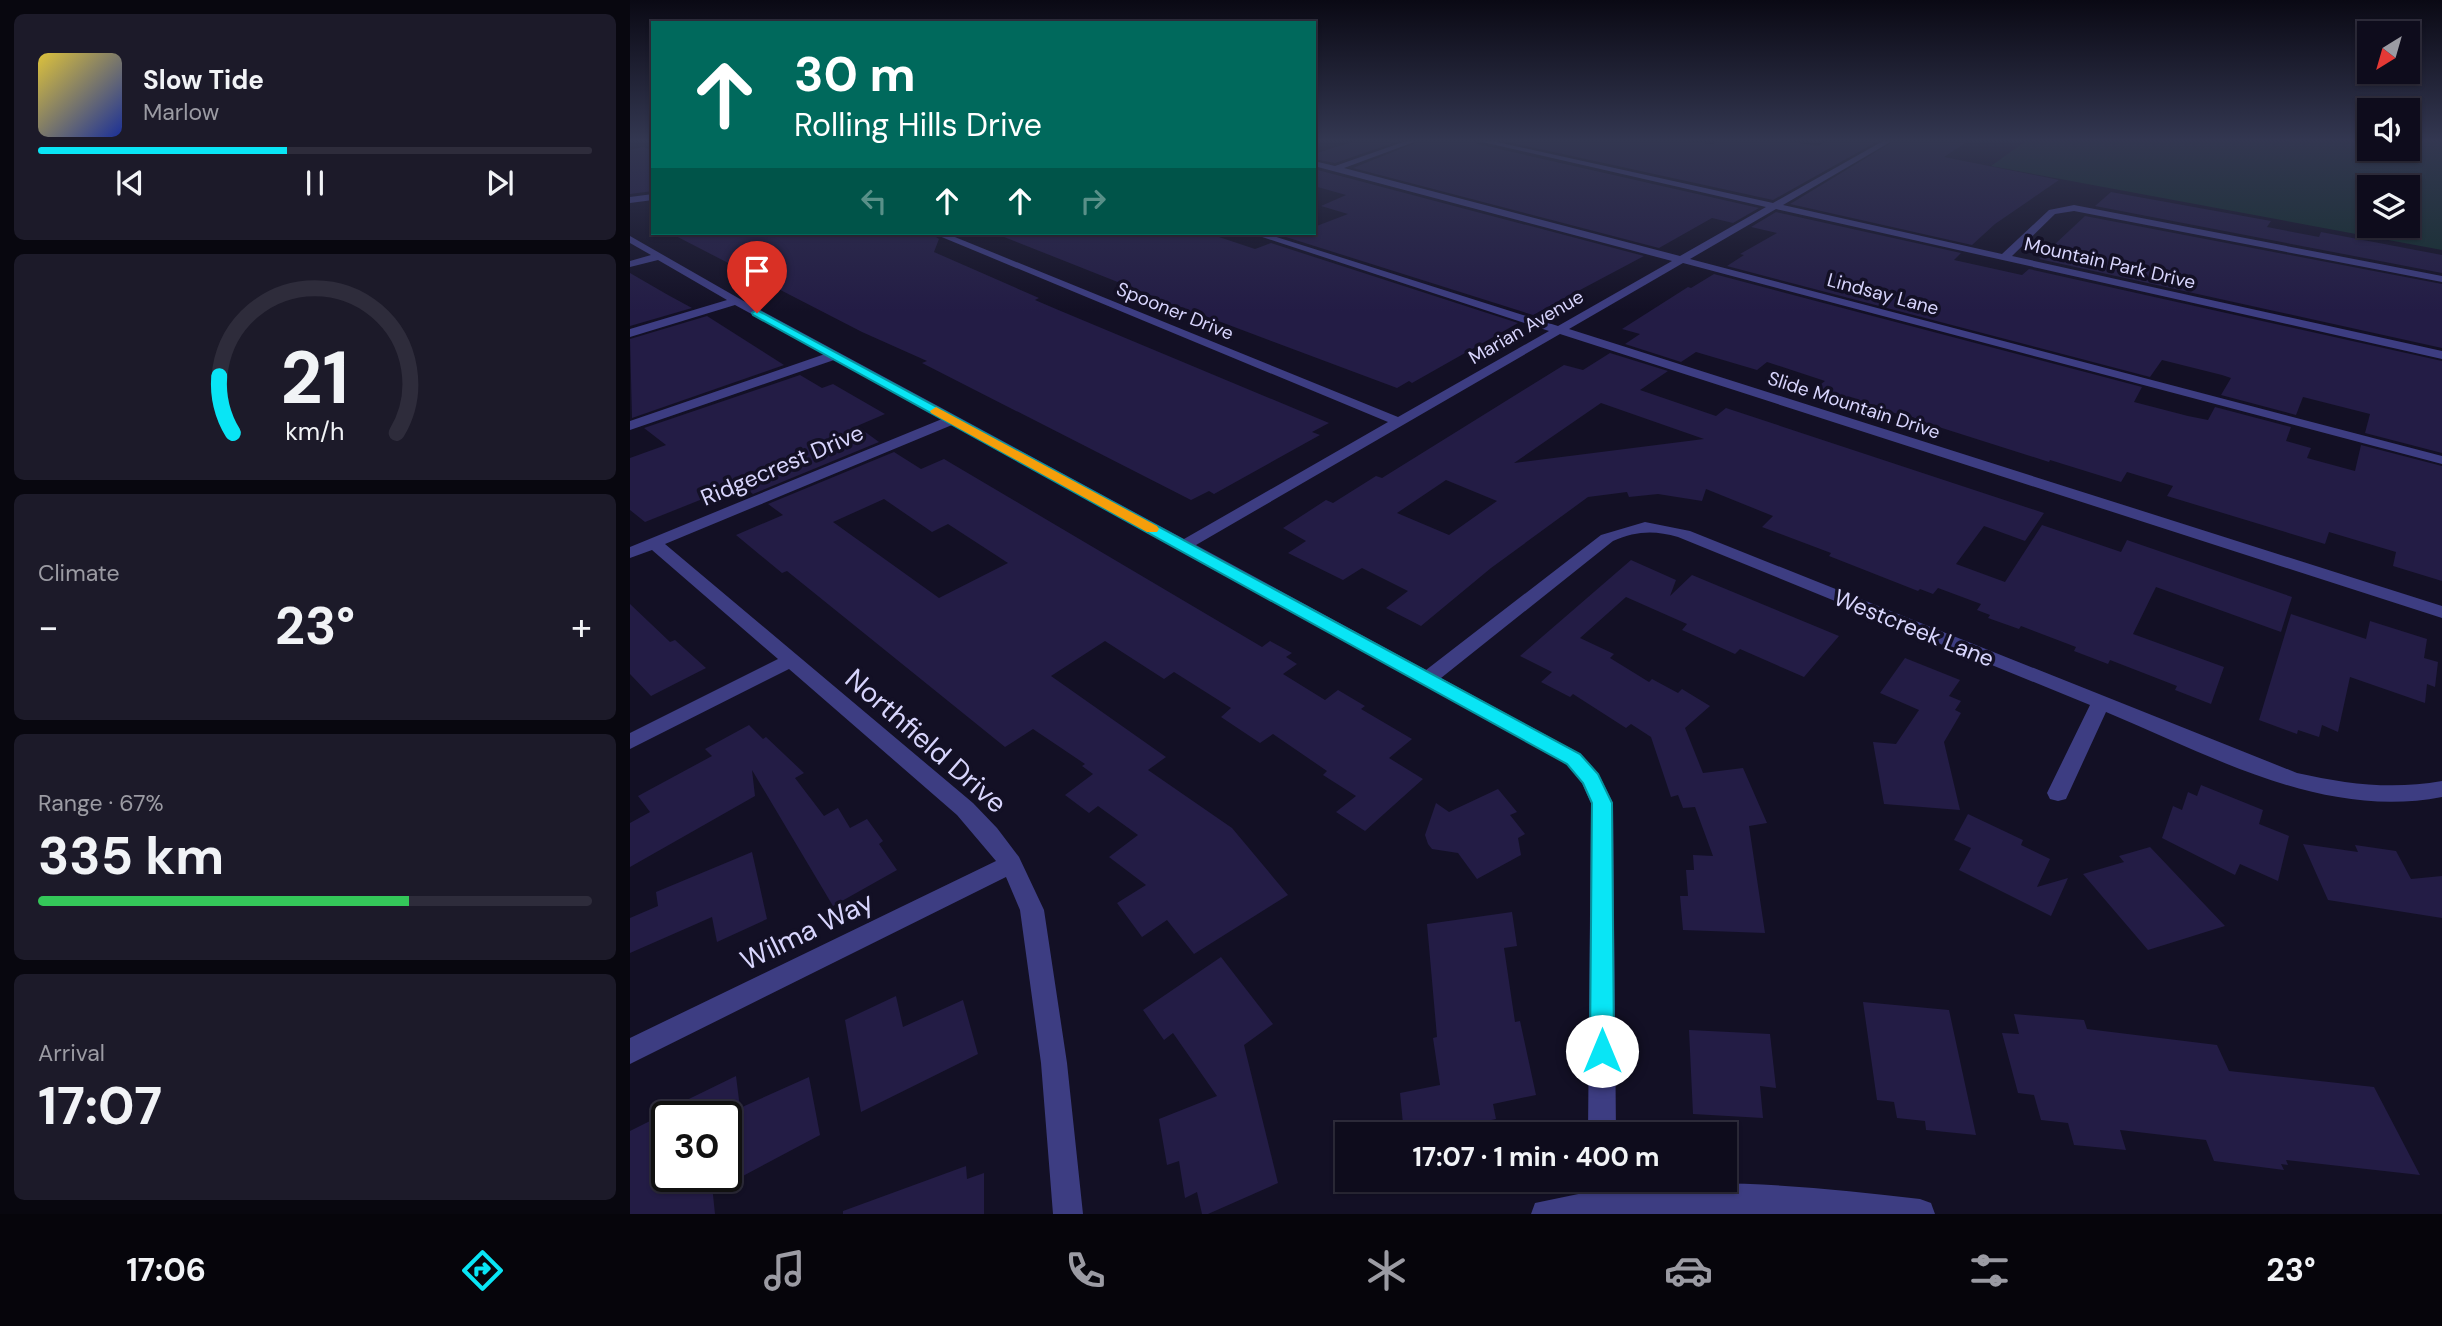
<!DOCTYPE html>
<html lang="en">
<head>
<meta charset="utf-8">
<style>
	body { margin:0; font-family:"DM Sans",sans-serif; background:#1c1a29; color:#f1f3f6; height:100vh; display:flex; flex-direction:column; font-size:26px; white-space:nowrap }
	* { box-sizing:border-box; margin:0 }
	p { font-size:23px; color:#9b9ba3 }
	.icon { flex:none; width:38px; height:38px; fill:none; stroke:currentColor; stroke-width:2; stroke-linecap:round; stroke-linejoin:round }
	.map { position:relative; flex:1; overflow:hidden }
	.sheet { display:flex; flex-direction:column; gap:14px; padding:14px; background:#08070f; width:630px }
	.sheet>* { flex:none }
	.banner { position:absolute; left:21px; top:21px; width:665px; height:214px; border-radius:0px; box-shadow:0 2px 5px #0004,0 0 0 2px #2e2c3b; background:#00695c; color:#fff; overflow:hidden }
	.needle { width:46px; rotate:217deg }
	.controls { position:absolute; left:1727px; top:21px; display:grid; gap:14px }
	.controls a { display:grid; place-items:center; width:63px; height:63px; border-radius:0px; background:#0e0c1c; box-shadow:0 2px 5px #0004,0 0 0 2px #2e2c3b; font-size:35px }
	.speed { position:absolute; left:21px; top:1101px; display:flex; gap:14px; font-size:35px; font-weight:700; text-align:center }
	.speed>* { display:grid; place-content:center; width:91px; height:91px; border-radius:50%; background:#0e0c1c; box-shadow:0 2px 5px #0004,0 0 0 2px #2e2c3b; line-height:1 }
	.speed .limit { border:4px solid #111; border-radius:10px; background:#fff; color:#111 }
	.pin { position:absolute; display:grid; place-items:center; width:60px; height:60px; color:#fff; margin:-72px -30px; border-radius:50% 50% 50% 0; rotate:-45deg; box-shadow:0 0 7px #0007 }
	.pin .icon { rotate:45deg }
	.me { position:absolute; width:77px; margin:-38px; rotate:0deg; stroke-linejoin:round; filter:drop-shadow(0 0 5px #0008) }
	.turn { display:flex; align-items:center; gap:24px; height:147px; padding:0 28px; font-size:32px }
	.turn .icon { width:91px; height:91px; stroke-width:2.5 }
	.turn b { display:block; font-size:49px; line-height:60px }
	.lanes { display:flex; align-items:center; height:66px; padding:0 28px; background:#0003; justify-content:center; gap:35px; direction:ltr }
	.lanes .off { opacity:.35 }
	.big { font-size:52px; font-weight:700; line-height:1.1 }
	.sheet .card { flex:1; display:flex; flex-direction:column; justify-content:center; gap:10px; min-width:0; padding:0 24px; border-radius:10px; background:#1c1a29 }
	.sheet .dial { align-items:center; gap:0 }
	.dial svg { height:182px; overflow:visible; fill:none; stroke:#2e2c3b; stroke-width:7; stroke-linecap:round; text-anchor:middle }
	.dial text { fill:#f1f3f6; stroke:none }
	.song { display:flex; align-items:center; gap:21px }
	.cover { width:84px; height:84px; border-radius:10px; background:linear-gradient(135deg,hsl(50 70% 55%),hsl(230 70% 35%)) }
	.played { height:7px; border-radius:4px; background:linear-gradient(90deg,#09e5f5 45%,#2e2c3b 45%) }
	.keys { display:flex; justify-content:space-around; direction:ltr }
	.heat { display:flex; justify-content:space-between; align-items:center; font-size:38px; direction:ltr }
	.charge { height:10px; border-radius:5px; background:linear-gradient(90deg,#34c759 67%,#2e2c3b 0) }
	.trip { position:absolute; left:705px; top:1122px; width:402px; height:70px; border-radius:0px; background:#0e0c1c; box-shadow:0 2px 5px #0004,0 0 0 2px #2e2c3b; font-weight:700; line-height:70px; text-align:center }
	.tabs { display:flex; height:112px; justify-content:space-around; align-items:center; background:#06050b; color:#9b9ba3 }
	.tabs .icon { width:49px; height:49px }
	.tabs .active { color:#09e5f5 }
	.tabs b { font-size:32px; color:#f1f3f6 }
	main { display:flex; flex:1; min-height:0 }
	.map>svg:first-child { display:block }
</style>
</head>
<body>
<main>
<section class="sheet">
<div class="card">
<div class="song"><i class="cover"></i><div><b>Slow Tide</b><p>Marlow</p></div></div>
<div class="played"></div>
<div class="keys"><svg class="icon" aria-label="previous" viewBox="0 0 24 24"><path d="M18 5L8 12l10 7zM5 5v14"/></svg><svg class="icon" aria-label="pause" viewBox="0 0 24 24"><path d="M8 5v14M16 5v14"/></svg><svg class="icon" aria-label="next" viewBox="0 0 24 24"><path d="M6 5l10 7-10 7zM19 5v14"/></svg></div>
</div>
<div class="card dial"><svg viewBox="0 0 100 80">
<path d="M14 69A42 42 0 1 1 86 69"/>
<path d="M14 69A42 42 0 0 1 8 44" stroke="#09e5f5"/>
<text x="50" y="56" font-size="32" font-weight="700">21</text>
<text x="50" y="72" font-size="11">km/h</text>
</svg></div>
<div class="card"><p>Climate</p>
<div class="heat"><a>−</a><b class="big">23°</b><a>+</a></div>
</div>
<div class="card"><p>Range · 67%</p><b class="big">335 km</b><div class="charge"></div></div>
<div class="card"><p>Arrival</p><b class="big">17:07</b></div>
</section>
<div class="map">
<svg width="1812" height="1214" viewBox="0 0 1812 1214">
	<rect width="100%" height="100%" fill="#131025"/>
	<!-- green -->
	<path fill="#132f2d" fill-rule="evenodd" d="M1396,141H1739L1740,149H1778V141H1812V250L1361,166ZM1740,187H1778V226H1740Z"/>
	<!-- building -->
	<g fill="#231c45" fill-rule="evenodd">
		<polygon points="725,141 769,141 705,163 684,159 684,154"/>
		<polygon points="790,141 845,141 847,144 1129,208 1103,223 1082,218 1029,248 723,168"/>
		<polygon points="873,141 1052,141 1083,144 1085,141 1159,141 1187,146 1197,141 1248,141 1143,200"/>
		<polygon points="1264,141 1338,141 1314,157 1429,180 1365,224 1342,245 1160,204"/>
		<polygon points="13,147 23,151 23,191 0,194 0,150"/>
		<polygon points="684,169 1014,256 903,315 656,237 668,233 684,233 684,227 718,214 691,206 716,195 684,186"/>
		<polygon points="1481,192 1641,221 1637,227 1689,237 1691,232 1812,255 1812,273 1465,206"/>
		<polygon points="1146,212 1331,253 1324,260 1392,275 1399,269 1812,361 1812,453 1735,433 1740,414 1673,397 1666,415 1591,395 1601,378 1592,375 1532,360 1520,377 1097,266 1114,255 1110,254 1147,233 1121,227"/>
		<polygon points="1455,216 1812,284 1812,348 1409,259"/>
		<polygon points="40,233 300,233 309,239 304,252 409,298 405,300 426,309 699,423 682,432 690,435 584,494 579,491 561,500 292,363 297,361 232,332"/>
		<polygon points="364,233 577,233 625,249 641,243 888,323 782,383 779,381 767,388 575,316 564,315 520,297 523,296"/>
		<polygon points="0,273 38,295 62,308 0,326"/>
		<polygon points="1084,274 1512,387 1504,402 1558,416 1578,420 1585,407 1661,427 1656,441 1681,448 1677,458 1725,471 1731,445 1812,466 1812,581 1763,566 1766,552 1699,532 1695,544 1537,496 1543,486 1497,472 1491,482 1420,460 1419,462 1186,388 1195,381 1137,362 1127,370 1066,352 1051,362 995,344 1010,334 992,329 1058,287 1061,288"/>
		<polygon points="77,316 154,365 2,418 0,339"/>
		<path d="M980,353L1038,371L1010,390L1086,416L1096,408L1414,513L1395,541L1354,526L1326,564L1375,582L1412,525L1491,552L1497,540L1662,597L1651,632L1526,587L1503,634L1594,667L1581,704L1545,690L1547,686L1480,660L1478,664L1444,651L1446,647L1391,626L1389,629L1358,618L1360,615L1347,610L1351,604L1308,588L1303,594L1290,589L1288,591L1199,556L1201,553L1132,527L1143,516L1076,489L1072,501L1028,494L999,497L997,492L958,497L861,568L791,626L756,608L778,591L732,568L713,580L658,553L676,541L653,528L696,500L703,503L746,476L752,478L934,365L953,370ZM971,403L1074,439L884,463ZM816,480L867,501L819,535L767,513Z"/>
		<polygon points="170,375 192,388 203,384 255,414 227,426 249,442 123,494 110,484 15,522 0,510 0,458 36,445 14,428"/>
		<path d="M264,452L291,469L314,459L632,647L640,641L662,653L656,657L667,664L653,674L695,700L708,690L735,706L731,709L782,739L759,758L793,779L735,831L706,812L726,796L693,775L697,771L643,734L630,743L591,717L601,708L544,672L534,679L475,641L421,676L536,757L518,770L602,828L658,895L564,954L537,920L512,937L487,903L516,885L479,857L508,835L468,806L459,813L435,795L463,774L452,766L455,764L403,729L375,747L157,571L152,573L106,535L153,515L138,504ZM254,499L302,532L318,524L378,563L309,598L203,522Z"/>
		<polygon points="1001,560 1046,580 1040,596 1062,575 1209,636 1174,677 1110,649 1105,654 1052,630 1057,624 996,597 950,638 984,654 980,658 1019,682 1022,679 1048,693 1052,689 1080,706 1055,728 1073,773 1113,768 1137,823 1119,826 1135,933 1053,930 1050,896 1058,896 1056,870 1064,870 1063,855 1083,856 1065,807 1053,808 1048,795 1041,797 1021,737 1001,724 996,728 943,694 940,697 911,682 922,672 890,656"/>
		<polygon points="0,604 40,642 45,640 76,668 21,696 0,674"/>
		<polygon points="1661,614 1736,639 1740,621 1797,639 1794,658 1808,662 1805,687 1797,684 1795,703 1720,677 1708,732 1692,725 1689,737 1668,730 1667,734 1629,720"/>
		<polygon points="1275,658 1330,680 1319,696 1331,701 1325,710 1331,713 1314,742 1330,810 1254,804 1243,742 1266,744 1289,710 1250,693"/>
		<polygon points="119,725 133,739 136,737 174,773 165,778 194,816 208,808 220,828 237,819 253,841 249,844 267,870 203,906 122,770 125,796 0,867 0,823 20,812 8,796 82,756 75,749"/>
		<polygon points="1571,785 1633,810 1629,824 1659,836 1648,881 1610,864 1605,875 1532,838 1543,806 1552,810 1558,792 1567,796"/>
		<polygon points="868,789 887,812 880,815 895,834 888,838 891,855 847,879 828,853 802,849 798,844 795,835 806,803 819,812"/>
		<polygon points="1338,814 1393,840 1391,845 1420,859 1407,887 1438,878 1421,916 1329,870 1341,848 1324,840"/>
		<polygon points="1673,844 1728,852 1725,845 1766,851 1781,879 1812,876 1812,918 1698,900"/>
		<polygon points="1520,847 1595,926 1518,950 1453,874 1494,862 1489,856"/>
		<polygon points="122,852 137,919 87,942 82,917 0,953 0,918 28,906 26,892"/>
		<polygon points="882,912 887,946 874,948 885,1022 890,1021 906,1095 863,1104 866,1119 843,1124 845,1134 774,1134 770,1093 810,1085 803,1038 807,1037 797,924"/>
		<polygon points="591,957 643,1024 614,1045 648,1183 578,1214 572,1214 567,1192 555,1198 549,1161 537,1165 529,1119 587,1096 543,1033 534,1040 513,1010"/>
		<polygon points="266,996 273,1027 333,1000 348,1054 231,1112 215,1020"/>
		<polygon points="1233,1002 1319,1010 1346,1135 1296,1130 1295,1121 1267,1118 1264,1102 1247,1100"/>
		<polygon points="1384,1014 1454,1020 1457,1029 1587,1045 1599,1071 1744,1087 1790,1175 1656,1160 1658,1165 1651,1164 1654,1170 1584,1161 1576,1140 1490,1130 1496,1150 1444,1145 1438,1123 1411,1120 1404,1095 1388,1093 1372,1033 1389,1034"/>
		<polygon points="1059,1030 1140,1034 1146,1088 1130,1086 1133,1118 1063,1114"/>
		<polygon points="106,1076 110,1108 179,1077 190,1135 96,1185 96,1116 24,1116"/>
		<polygon points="24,1119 29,1176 81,1176 85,1214 0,1214 0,1131"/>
		<polygon points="336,1166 337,1179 354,1173 354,1214 213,1214 213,1211"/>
	</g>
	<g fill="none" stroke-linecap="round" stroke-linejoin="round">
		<!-- minor -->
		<g fill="#3d3d82" fill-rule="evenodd">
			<path d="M776,141H787L714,168L1050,256L1136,207L848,141H862L1143,203L1253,141H1262L1153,205L1372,254L1419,210L1444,205L1812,276V282L1444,211L1425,214L1382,256L1812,351V359L1146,209L1060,259L1812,456V464L1053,263L939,329L1812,606V618L930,334L566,545L796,670L971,535L1015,522L1060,531L1667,773C1716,784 1762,790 1812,781V797C1694,820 1582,756 1476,712L1436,799L1428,801L1420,799L1417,793L1460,705L1048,537C1024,530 1006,531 983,541L811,678L951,754L968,773L983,803L986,1134H958L961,803L952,783L937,764L322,425L35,544L343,803L367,828L389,857L414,910L437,1063L453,1214H423L411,1063L390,910L376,877L0,1064V1038L366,861L327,815L159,669L0,749V733L148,659L22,550L0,558V547L312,419L204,360L0,430V421L195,354L105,305L0,337V329L97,300L28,260L0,267V261L21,255L0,243V236L110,299L554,539L758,422L302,233H315L768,417L919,331L620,233H634L928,326L1042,261L684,166V161L705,166Z"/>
			<polygon points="23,194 23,200 0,203 0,197"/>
			<path d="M957,1180H986L987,1188C1088,1177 1189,1187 1290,1199L1301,1203L1305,1214H901L905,1203L958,1192Z"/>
		</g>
	</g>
	<!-- sky -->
	<linearGradient id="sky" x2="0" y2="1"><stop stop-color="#0a0914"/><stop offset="0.45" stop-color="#333751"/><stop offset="1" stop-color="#333751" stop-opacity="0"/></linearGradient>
	<rect width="1812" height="311" fill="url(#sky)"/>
	<!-- route -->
	<polygon fill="#09e5f5" stroke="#06959f" stroke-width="2" points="127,310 950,754 968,774 982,803 984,1051 980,1059 972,1062 963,1059 960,1051 962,803 953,783 937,764 123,315 122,313"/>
	<!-- slow -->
	<polygon fill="#f59e0b" points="306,407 527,526 529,529 527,532 517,532 301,413 300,411"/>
	<g text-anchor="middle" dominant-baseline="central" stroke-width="7" stroke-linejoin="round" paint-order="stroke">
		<!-- far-street labels -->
		<g font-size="19" fill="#d8d5fd" stroke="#131025">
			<text transform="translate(1480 263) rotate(13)">Mountain Park Drive</text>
			<text transform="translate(1253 294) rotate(15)">Lindsay Lane</text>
			<text transform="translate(545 311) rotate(22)">Spooner Drive</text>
			<text transform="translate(896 327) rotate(-30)">Marian Avenue</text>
			<text transform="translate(1224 405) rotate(18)">Slide Mountain Drive</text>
		</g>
		<!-- street labels -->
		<g font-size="23" fill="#d8d5fd" stroke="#131025">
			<text transform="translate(152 465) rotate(-23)">Ridgecrest Drive</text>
			<text transform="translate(1284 628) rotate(22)">Westcreek Lane</text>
		</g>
		<!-- near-street labels -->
		<g font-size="28" fill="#d8d5fd" stroke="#131025">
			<text transform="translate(296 741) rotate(41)">Northfield Drive</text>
			<text transform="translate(177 931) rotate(-26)">Wilma Way</text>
		</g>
	</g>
</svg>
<div class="controls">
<a><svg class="needle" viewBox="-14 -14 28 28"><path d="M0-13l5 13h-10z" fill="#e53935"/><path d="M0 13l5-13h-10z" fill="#9b9ba3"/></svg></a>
<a><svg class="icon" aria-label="sound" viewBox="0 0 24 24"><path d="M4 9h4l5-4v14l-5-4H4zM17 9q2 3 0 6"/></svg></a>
<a><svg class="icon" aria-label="layers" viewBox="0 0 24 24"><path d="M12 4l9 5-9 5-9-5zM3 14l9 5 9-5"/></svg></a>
</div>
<div class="speed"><div class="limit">30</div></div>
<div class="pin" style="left:127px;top:313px;background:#d93025"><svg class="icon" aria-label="arrive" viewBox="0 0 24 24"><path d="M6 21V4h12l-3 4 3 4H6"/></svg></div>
<svg class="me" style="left:972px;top:1051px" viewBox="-20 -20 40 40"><circle r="19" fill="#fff"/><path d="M0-13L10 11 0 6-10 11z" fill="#09e5f5"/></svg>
<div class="trip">17:07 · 1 min · 400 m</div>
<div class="banner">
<div class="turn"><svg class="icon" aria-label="ahead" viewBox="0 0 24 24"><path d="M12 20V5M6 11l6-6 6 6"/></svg><div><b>30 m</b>Rolling Hills Drive</div></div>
<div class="lanes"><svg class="icon off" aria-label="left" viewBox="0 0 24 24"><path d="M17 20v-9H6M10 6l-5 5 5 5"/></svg><svg class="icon" aria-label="ahead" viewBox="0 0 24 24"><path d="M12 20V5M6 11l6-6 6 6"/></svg><svg class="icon" aria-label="ahead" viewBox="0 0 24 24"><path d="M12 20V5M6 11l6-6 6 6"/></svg><svg class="icon off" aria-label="right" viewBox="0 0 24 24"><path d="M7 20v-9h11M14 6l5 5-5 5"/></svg></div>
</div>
</div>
</main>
<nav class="tabs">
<b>17:06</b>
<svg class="icon active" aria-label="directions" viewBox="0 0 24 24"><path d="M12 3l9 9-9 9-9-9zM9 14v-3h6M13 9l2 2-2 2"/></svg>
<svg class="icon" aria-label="music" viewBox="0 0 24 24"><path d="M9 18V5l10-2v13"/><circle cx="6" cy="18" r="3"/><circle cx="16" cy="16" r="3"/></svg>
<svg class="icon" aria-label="phone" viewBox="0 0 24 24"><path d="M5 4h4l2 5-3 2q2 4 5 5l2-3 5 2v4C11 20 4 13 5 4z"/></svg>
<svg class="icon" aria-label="climate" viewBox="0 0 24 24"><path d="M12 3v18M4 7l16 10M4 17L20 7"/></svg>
<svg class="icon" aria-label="car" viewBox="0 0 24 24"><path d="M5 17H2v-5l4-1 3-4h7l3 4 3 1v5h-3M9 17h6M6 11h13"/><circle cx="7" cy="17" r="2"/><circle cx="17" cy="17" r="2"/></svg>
<svg class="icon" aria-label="filters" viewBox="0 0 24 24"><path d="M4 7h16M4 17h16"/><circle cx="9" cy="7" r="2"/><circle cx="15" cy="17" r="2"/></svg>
<b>23°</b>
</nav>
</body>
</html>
